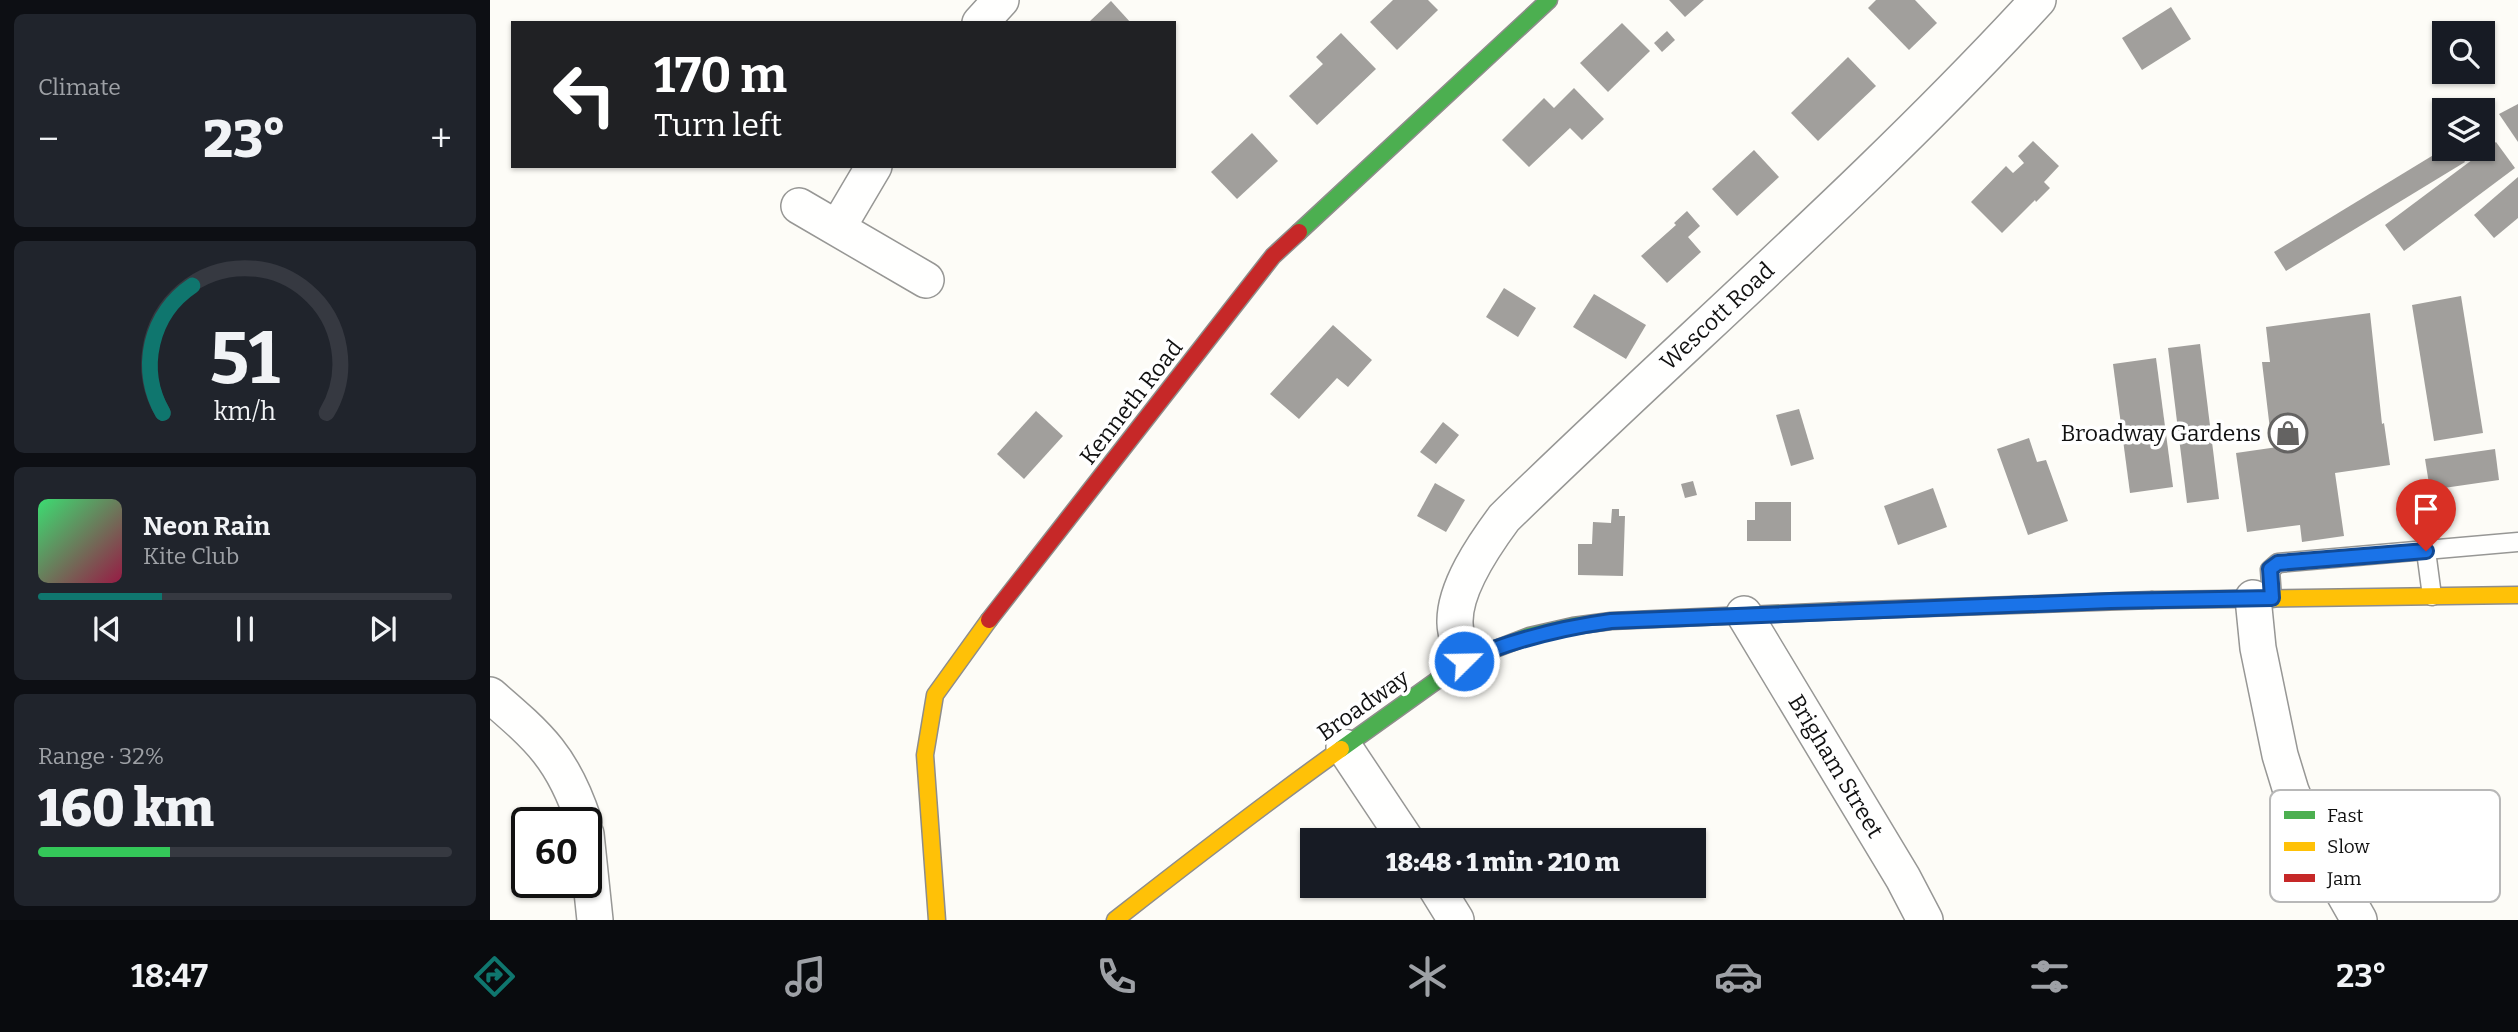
<!DOCTYPE html>
<html lang="en">
<head>
<meta charset="utf-8">
<style>
	body { margin:0; font-family:Bitter,serif; background:#20242c; color:#f1f3f6; height:100vh; display:flex; flex-direction:column; font-size:26px; white-space:nowrap }
	* { box-sizing:border-box; margin:0 }
	p { font-size:23px; color:#9ea1a6 }
	.icon { flex:none; width:38px; height:38px; fill:none; stroke:currentColor; stroke-width:2; stroke-linecap:round; stroke-linejoin:round }
	.map { position:relative; flex:1; overflow:hidden }
	.panel { display:flex; flex-direction:column; gap:14px; padding:14px; background:#0d0f14; width:490px }
	.panel>* { flex:none }
	.hud { position:absolute; left:21px; top:21px; width:665px; height:147px; border-radius:0px; box-shadow:0 2px 5px #0004; background:#202124; color:#fff; overflow:hidden }
	.fabs { position:absolute; left:1942px; top:21px; display:grid; gap:14px }
	.fabs a { display:grid; place-items:center; width:63px; height:63px; border-radius:0px; background:#171b24; box-shadow:0 2px 5px #0004; font-size:35px }
	.speed { position:absolute; left:21px; top:807px; display:flex; gap:14px; font-size:35px; font-weight:700; text-align:center }
	.speed>* { display:grid; place-content:center; width:91px; height:91px; border-radius:50%; background:#171b24; box-shadow:0 2px 5px #0004; line-height:1 }
	.speed .limit { border:4px solid #111; border-radius:10px; background:#fff; color:#111 }
	.pin { position:absolute; display:grid; place-items:center; width:60px; height:60px; color:#fff; margin:-72px -30px; border-radius:50% 50% 50% 0; rotate:-45deg; box-shadow:0 0 7px #0007 }
	.pin .icon { rotate:45deg }
	.me { position:absolute; width:77px; margin:-38px; rotate:67deg; stroke-linejoin:round; filter:drop-shadow(0 0 5px #0008) }
	.turn { display:flex; align-items:center; gap:24px; height:147px; padding:0 28px; font-size:32px }
	.turn .icon { width:91px; height:91px; stroke-width:2.5 }
	.turn b { display:block; font-size:49px; line-height:60px }
	.big { font-size:52px; font-weight:800; line-height:1.1 }
	.panel .widget { flex:1; display:flex; flex-direction:column; justify-content:center; gap:10px; min-width:0; padding:0 24px; border-radius:10px; background:#20242c }
	.panel .dial { align-items:center; gap:0 }
	.dial svg { height:182px; overflow:visible; fill:none; stroke:#363941; stroke-width:7; stroke-linecap:round; text-anchor:middle }
	.dial text { fill:#f1f3f6; stroke:none }
	.song { display:flex; align-items:center; gap:21px }
	.cover { width:84px; height:84px; border-radius:10px; background:linear-gradient(135deg,hsl(140 70% 55%),hsl(340 70% 35%)) }
	.played { height:7px; border-radius:4px; background:linear-gradient(90deg,#0f766e 30%,#363941 30%) }
	.keys { display:flex; justify-content:space-around; direction:ltr }
	.heat { display:flex; justify-content:space-between; align-items:center; font-size:38px; direction:ltr }
	.charge { height:10px; border-radius:5px; background:linear-gradient(90deg,#34c759 32%,#363941 0) }
	.trip { position:absolute; left:810px; top:828px; width:406px; height:70px; border-radius:0px; background:#171b24; box-shadow:0 2px 5px #0004; font-weight:800; line-height:70px; text-align:center }
	.tabs { display:flex; height:112px; justify-content:space-around; align-items:center; background:#090b0e; color:#9ea1a6 }
	.tabs .icon { width:49px; height:49px }
	.tabs .selected { color:#0f766e }
	.tabs b { font-size:32px; color:#f1f3f6 }
	main { display:flex; flex:1; min-height:0 }
	.map>svg:first-child { display:block }
</style>
</head>
<body>
<main>
<section class="panel">
<div class="widget"><p>Climate</p>
<div class="heat"><a>−</a><b class="big">23°</b><a>+</a></div>
</div>
<div class="widget dial"><svg viewBox="0 0 100 80">
<path d="M14 69A42 42 0 1 1 86 69"/>
<path d="M14 69A42 42 0 0 1 27 13" stroke="#0f766e"/>
<text x="50" y="56" font-size="32" font-weight="700">51</text>
<text x="50" y="72" font-size="11">km/h</text>
</svg></div>
<div class="widget">
<div class="song"><i class="cover"></i><div><b>Neon Rain</b><p>Kite Club</p></div></div>
<div class="played"></div>
<div class="keys"><svg class="icon" aria-label="previous" viewBox="0 0 24 24"><path d="M18 5L8 12l10 7zM5 5v14"/></svg><svg class="icon" aria-label="pause" viewBox="0 0 24 24"><path d="M8 5v14M16 5v14"/></svg><svg class="icon" aria-label="next" viewBox="0 0 24 24"><path d="M6 5l10 7-10 7zM19 5v14"/></svg></div>
</div>
<div class="widget"><p>Range · 32%</p><b class="big">160 km</b><div class="charge"></div></div>
</section>
<div class="map">
<svg width="2028" height="920" viewBox="0 0 2028 920">
	<rect width="100%" height="100%" fill="#fdfcf7"/>
	<!-- building -->
	<g fill="#a19f9c">
		<polygon points="903,0 938,0 948,10 907,50 880,22"/>
		<polygon points="1179,0 1214,0 1195,17"/>
		<polygon points="1386,0 1425,0 1447,23 1419,50 1378,8"/>
		<polygon points="621,1 641,23 598,23"/>
		<polygon points="1681,7 1701,39 1652,70 1632,38"/>
		<polygon points="1132,23 1160,51 1118,92 1090,63"/>
		<polygon points="1177,31 1185,40 1172,52 1164,43"/>
		<polygon points="851,33 886,69 827,125 799,96 833,64 826,57"/>
		<polygon points="1358,57 1386,86 1328,141 1301,113"/>
		<polygon points="1084,88 1114,119 1092,140 1080,128 1039,167 1012,140 1054,98 1064,108"/>
		<polygon points="2028,104 2028,142 2009,114"/>
		<polygon points="762,133 788,161 747,199 721,172"/>
		<polygon points="1543,141 1569,166 1554,182 1560,188 1546,202 1545,200 1512,233 1481,202 1516,166 1523,173 1534,163 1528,156"/>
		<polygon points="2006,142 2025,168 1914,251 1895,225"/>
		<polygon points="1955,148 1967,149 1975,162 1796,271 1784,252"/>
		<polygon points="1264,150 1289,177 1247,216 1222,189"/>
		<polygon points="2028,177 2028,218 2004,238 1984,215"/>
		<polygon points="1197,211 1210,226 1198,237 1211,252 1177,283 1151,256 1186,225 1184,223"/>
		<polygon points="1014,288 1046,308 1028,337 996,317"/>
		<polygon points="1104,294 1156,325 1136,359 1083,327"/>
		<polygon points="1971,296 1993,433 1944,441 1922,305"/>
		<polygon points="1880,313 1892,424 1894,423 1900,465 1845,473 1854,536 1812,542 1810,525 1757,532 1746,453 1802,445 1800,435 1781,438 1772,362 1780,362 1776,327"/>
		<polygon points="843,325 882,360 858,387 847,378 809,419 780,394"/>
		<polygon points="1710,344 1729,499 1697,503 1678,348"/>
		<polygon points="1666,358 1683,487 1640,493 1623,364"/>
		<polygon points="1309,409 1324,459 1301,466 1286,415"/>
		<polygon points="546,411 573,436 534,479 507,454"/>
		<polygon points="953,422 969,435 946,464 930,452"/>
		<polygon points="1539,438 1547,462 1556,460 1578,521 1538,535 1507,449"/>
		<polygon points="2005,449 2009,480 1940,490 1935,459"/>
		<polygon points="1203,481 1207,495 1195,498 1191,484"/>
		<polygon points="945,483 975,500 956,532 927,516"/>
		<polygon points="1443,488 1457,527 1408,545 1394,506"/>
		<polygon points="1265,502 1301,502 1301,541 1257,541 1257,520 1265,520"/>
		<polygon points="1122,509 1129,509 1129,516 1135,516 1133,576 1088,575 1088,544 1102,544 1103,522 1121,523"/>
	</g>
	<g fill="none" stroke-linecap="round" stroke-linejoin="round">
		<defs>
			<g id="lane">
				<polyline points="1936,551 1942,596"/>
				<polyline points="1782,598 1780,570 1788,563 2028,542"/>
			</g>
			<g id="street">
				<polyline points="490,23 511,0"/>
				<polyline points="309,206 436,280"/>
				<polyline points="348,227 384,166"/>
				<polyline points="1763,598 1768,648 1790,755 1801,791 1815,825 1869,920"/>
				<polyline points="1254,614 1413,878 1435,920"/>
				<path d="M974,661C971,649 965,635 965,623C964,588 994,545 1014,518C1191,345 1380,183 1548,0"/>
				<path d="M0,695C50,738 73,758 94,822"/>
				<polyline points="854,747 916,840"/>
				<polyline points="96,834 105,920"/>
				<polyline points="945,886 966,920"/>
			</g>
			<g id="fast">
				<polyline points="809,232 1059,0"/>
				<polyline points="851,749 974,661 1039,636 1083,626 1121,621 1349,611"/>
			</g>
			<g id="slow">
				<polyline points="1662,600 2028,595"/>
				<polyline points="447,920 435,755 445,695 499,620"/>
				<path d="M625,920C699,862 774,804 851,749"/>
			</g>
			<g id="jam">
				<polyline points="1349,611 1662,600"/>
				<polyline points="499,620 783,256 809,232"/>
			</g>
		</defs>
		<!-- lane casing -->
		<use href="#lane" stroke="#979795" stroke-width="21"/>
		<!-- street casing -->
		<use href="#street" stroke="#979795" stroke-width="38"/>
		<!-- fast casing -->
		<use href="#fast" stroke="#8e8d8b" stroke-width="19"/>
		<!-- slow casing -->
		<use href="#slow" stroke="#8e8d8b" stroke-width="19"/>
		<!-- jam casing -->
		<use href="#jam" stroke="#8e8d8b" stroke-width="19"/>
		<!-- lane -->
		<use href="#lane" stroke="#fffffe" stroke-width="18"/>
		<!-- street -->
		<use href="#street" stroke="#fffffe" stroke-width="35"/>
		<!-- fast -->
		<use href="#fast" stroke="#4caf50" stroke-width="16"/>
		<!-- slow -->
		<use href="#slow" stroke="#ffc107" stroke-width="16"/>
		<!-- jam -->
		<use href="#jam" stroke="#c62828" stroke-width="16"/>
	</g>
	<g fill="none" stroke-linecap="round" stroke-linejoin="round">
		<defs>
			<path id="route" d="M974,661C1022,640 1070,628 1121,621L1621,601L1782,598L1780,569L1788,563L1936,551"/>
		</defs>
		<!-- route casing -->
		<use href="#route" stroke="#114b97" stroke-width="18"/>
		<!-- route -->
		<use href="#route" stroke="#1a73e8" stroke-width="12"/>
	</g>
	<!-- icons -->
	<defs>
		<symbol id="shop-ring" viewBox="-11 -11 22 22"><circle r="9.5" fill="#fff" stroke="#646362" stroke-width="1.5"/><path d="M-5-2.5h2.3a2.7 3.5 0 0 1 5.4 0H5L5.5 6h-11ZM-1.5-2.5h3a1.5 2.3 0 0 0-3 0Z" fill="#646362"/></symbol>
	</defs>
	<g fill-rule="evenodd">
		<use href="#shop-ring" x="1776" y="411" width="44" height="44"/>
	</g>
	<g text-anchor="middle" dominant-baseline="central" stroke-width="7" stroke-linejoin="round" paint-order="stroke">
		<!-- street labels -->
		<g font-size="23" fill="#111" stroke="#fff">
			<text transform="translate(1227 316) rotate(-43)">Wescott Road</text>
			<text transform="translate(641 402) rotate(-52)">Kenneth Road</text>
			<text transform="translate(873 705) rotate(-35)">Broadway</text>
			<text transform="translate(1346 766) rotate(59)">Brigham Street</text>
		</g>
		<!-- poi labels -->
		<g font-size="23" fill="#111" stroke="#fff" text-anchor="end">
			<text x="1771" y="433">Broadway Gardens</text>
		</g>
	</g>
	<!-- legend -->
	<rect x="1780" y="790" width="230" height="112" rx="10" fill="#fff" stroke="#b8b8b8" stroke-width="2"/>
	<rect x="1794" y="811" width="31" height="8" fill="#4caf50"/>
	<rect x="1794" y="842" width="31" height="9" fill="#ffc107"/>
	<rect x="1794" y="874" width="31" height="8" fill="#c62828"/>
	<g font-size="19" fill="#111">
		<text x="1837" y="822">Fast</text>
		<text x="1837" y="853">Slow</text>
		<text x="1837" y="885">Jam</text>
	</g>
</svg>
<div class="fabs">
<a><svg class="icon" aria-label="search" viewBox="0 0 24 24"><circle cx="10" cy="10" r="6"/><path d="M15 15l6 6"/></svg></a>
<a><svg class="icon" aria-label="layers" viewBox="0 0 24 24"><path d="M12 4l9 5-9 5-9-5zM3 14l9 5 9-5"/></svg></a>
</div>
<div class="speed"><div class="limit">60</div></div>
<div class="pin" style="left:1936px;top:551px;background:#d93025"><svg class="icon" aria-label="arrive" viewBox="0 0 24 24"><path d="M6 21V4h12l-3 4 3 4H6"/></svg></div>
<svg class="me" style="left:974px;top:661px" viewBox="-20 -20 40 40"><circle r="17" fill="#1a73e8" stroke="#fff" stroke-width="3"/><path d="M0-11L8 9 0 5-8 9z" fill="#fff"/></svg>
<div class="trip">18:48 · 1 min · 210 m</div>
<div class="hud">
<div class="turn"><svg class="icon" aria-label="left" viewBox="0 0 24 24"><path d="M17 20v-9H6M10 6l-5 5 5 5"/></svg><div><b>170 m</b>Turn left</div></div>
</div>
</div>
</main>
<nav class="tabs">
<b>18:47</b>
<svg class="icon selected" aria-label="directions" viewBox="0 0 24 24"><path d="M12 3l9 9-9 9-9-9zM9 14v-3h6M13 9l2 2-2 2"/></svg>
<svg class="icon" aria-label="music" viewBox="0 0 24 24"><path d="M9 18V5l10-2v13"/><circle cx="6" cy="18" r="3"/><circle cx="16" cy="16" r="3"/></svg>
<svg class="icon" aria-label="phone" viewBox="0 0 24 24"><path d="M5 4h4l2 5-3 2q2 4 5 5l2-3 5 2v4C11 20 4 13 5 4z"/></svg>
<svg class="icon" aria-label="climate" viewBox="0 0 24 24"><path d="M12 3v18M4 7l16 10M4 17L20 7"/></svg>
<svg class="icon" aria-label="car" viewBox="0 0 24 24"><path d="M5 17H2v-5l4-1 3-4h7l3 4 3 1v5h-3M9 17h6M6 11h13"/><circle cx="7" cy="17" r="2"/><circle cx="17" cy="17" r="2"/></svg>
<svg class="icon" aria-label="filters" viewBox="0 0 24 24"><path d="M4 7h16M4 17h16"/><circle cx="9" cy="7" r="2"/><circle cx="15" cy="17" r="2"/></svg>
<b>23°</b>
</nav>
</body>
</html>
